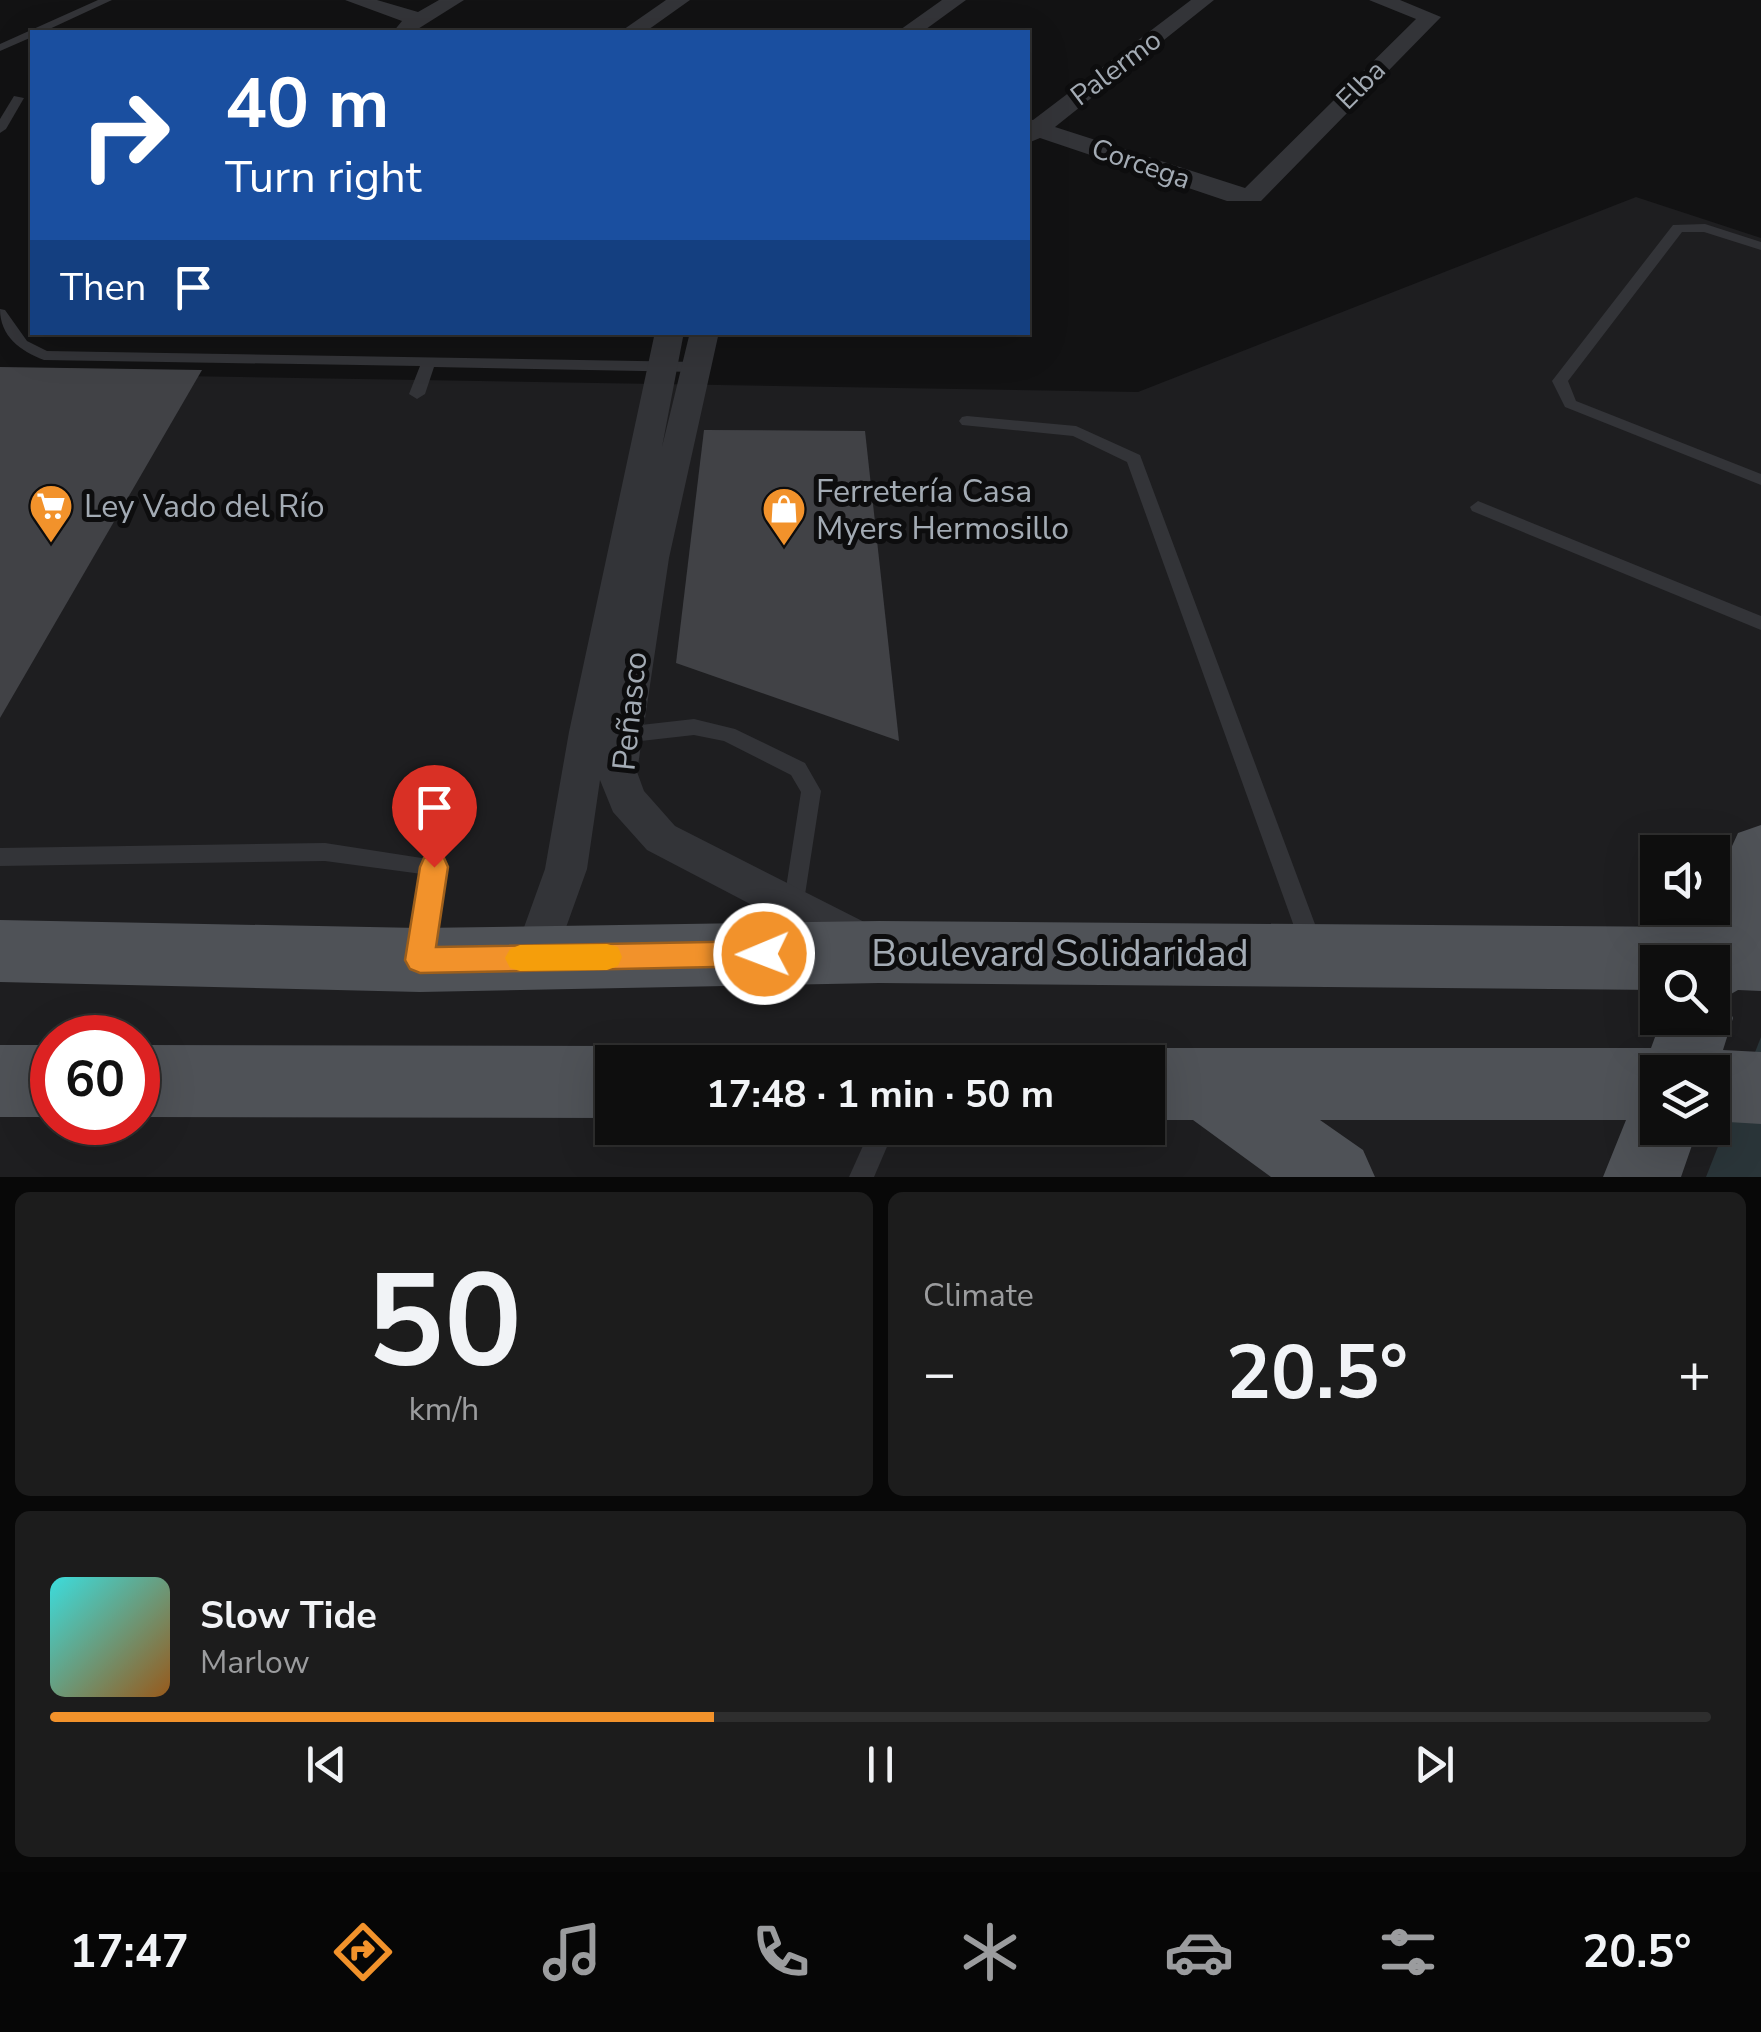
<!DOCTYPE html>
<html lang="en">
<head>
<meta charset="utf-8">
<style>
	body { margin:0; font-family:"Nunito Sans",sans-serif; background:#1c1c1c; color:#f1f3f6; height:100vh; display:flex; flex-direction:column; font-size:38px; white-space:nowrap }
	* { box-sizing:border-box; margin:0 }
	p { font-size:32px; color:#9b9c9e }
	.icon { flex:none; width:55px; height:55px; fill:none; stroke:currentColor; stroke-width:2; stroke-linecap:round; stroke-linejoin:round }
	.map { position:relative; height:1177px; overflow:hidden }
	.details { display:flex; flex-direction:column; gap:15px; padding:15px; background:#080808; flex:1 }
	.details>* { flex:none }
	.guide { position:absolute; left:30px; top:30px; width:1000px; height:305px; border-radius:0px; box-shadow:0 10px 40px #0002,0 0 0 2px #2e2e2e; background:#1a4fa0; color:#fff; overflow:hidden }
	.controls { position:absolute; left:1640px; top:835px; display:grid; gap:20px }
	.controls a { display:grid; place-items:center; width:90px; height:90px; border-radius:0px; background:#0e0e0e; box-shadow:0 10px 40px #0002,0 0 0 2px #2e2e2e; font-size:50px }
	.speed { position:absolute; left:30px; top:1015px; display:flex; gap:20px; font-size:50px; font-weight:700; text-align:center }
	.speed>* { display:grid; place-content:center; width:130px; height:130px; border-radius:50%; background:#0e0e0e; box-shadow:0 10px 40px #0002,0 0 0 2px #2e2e2e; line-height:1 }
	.speed .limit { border:15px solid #d22; background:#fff; color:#111 }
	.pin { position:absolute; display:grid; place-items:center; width:85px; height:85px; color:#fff; margin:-102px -42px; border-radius:50% 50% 50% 0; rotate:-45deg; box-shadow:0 0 10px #0007 }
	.pin .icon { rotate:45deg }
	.me { position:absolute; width:110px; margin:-55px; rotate:269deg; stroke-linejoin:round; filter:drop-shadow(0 0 8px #0008) }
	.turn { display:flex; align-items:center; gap:35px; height:210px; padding:0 30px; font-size:45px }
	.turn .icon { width:130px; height:130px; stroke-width:2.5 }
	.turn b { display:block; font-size:70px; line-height:85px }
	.then { display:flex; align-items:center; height:95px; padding:0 30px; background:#0003; gap:20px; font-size:38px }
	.big { font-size:75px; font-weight:700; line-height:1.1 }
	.details .tile { flex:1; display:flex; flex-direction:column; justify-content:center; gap:15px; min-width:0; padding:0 35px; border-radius:15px; background:#1c1c1c }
	.details .dial { align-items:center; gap:0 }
	.dial b { font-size:130px; line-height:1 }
	.song { display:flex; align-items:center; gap:30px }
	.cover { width:120px; height:120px; border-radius:15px; background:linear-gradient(135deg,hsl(180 70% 55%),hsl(30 70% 35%)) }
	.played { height:10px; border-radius:5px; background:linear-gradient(90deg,#f2922b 40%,#2e2e2e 40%) }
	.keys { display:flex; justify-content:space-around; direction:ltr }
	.heat { display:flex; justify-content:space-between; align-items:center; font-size:55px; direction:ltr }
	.details .tiles { flex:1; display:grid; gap:15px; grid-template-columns:1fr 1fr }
	.tile:last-child { grid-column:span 2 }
	.trip { position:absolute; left:595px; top:1045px; width:570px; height:100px; border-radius:0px; background:#0e0e0e; box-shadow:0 10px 40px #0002,0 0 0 2px #2e2e2e; font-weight:700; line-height:100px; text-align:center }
	.dock { display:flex; height:160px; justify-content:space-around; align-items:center; background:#060606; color:#9b9c9e }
	.dock .icon { width:70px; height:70px }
	.dock .active { color:#f2922b }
	.dock b { font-size:45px; color:#f1f3f6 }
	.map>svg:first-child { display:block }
</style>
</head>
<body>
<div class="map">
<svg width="1761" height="1177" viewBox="0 0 1761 1177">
	<rect width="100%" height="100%" fill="#121213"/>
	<!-- built -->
	<path fill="#1e1e20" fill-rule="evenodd" d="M1636,197L1761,238V1177H0V373L1138,392ZM1658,852H1712V908H1658ZM1658,962H1712V1018H1658ZM52,1038H138V1122H52ZM612,1062H1148V1128H612ZM1658,1072H1712V1128H1658Z"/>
	<!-- water -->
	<polygon fill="#2a3539" points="1761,1037 1761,1177 1706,1177"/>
	<!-- building -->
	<g fill="#414246">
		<polygon points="0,367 202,370 0,718"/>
		<polygon points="704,430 865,431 899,741 676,663"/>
	</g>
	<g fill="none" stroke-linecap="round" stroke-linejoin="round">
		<!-- service -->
		<g fill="#333438" fill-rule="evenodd">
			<polygon points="98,0 112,0 43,32 32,32 32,37 0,51 0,44"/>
			<polygon points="14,96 24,98 6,129 0,133 0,119"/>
			<polygon points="1705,224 1761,242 1761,250 1704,232 1682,232 1568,381 1576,401 1761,474 1761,485 1565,407 1552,381 1673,225"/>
			<path d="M0,309L5,310L27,341L47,351L696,362L703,367L696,372L434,367L425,394L417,399L409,394L420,366L44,360C20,351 0,336 0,309Z"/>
			<polygon points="967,416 1076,426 1140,455 1322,943 1319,950 1311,953 1303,950 1300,943 1127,462 1073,436 962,425 959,421 962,417"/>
			<polygon points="1478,501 1761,616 1761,630 1472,511 1470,507"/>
			<polygon points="694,719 735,729 805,763 821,791 802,914 794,916 786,914 783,907 801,792 791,775 724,741 694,735 623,743 616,740 613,735 616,730 623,727"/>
			<polygon points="325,843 441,861 444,867 429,957 421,960 413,957 410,950 422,874 325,861 0,866 0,848"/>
			<polygon points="871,1128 895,1128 874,1177 849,1177"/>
		</g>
		<!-- minor -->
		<g fill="#333438" fill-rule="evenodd">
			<polygon points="345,0 377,0 418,12 439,0 464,0 413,32 393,32 402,21"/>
			<polygon points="666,0 690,0 645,32 620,32"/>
			<polygon points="942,0 966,0 922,32 897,32"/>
			<polygon points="1191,0 1214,0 1055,127 1245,188 1416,19 1369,0 1400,0 1441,17 1261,201 1227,201 1040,138 1028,143 1028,119 1033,120"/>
			<polygon points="655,332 684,332 662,447 690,332 719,332 669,558 637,772 644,791 675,826 880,930 887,944 880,958 865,964 647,850 613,812 600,780 587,869 550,972 535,978 520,972 513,958 545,869 569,732"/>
		</g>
		<!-- primary -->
		<g fill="#4f5257" fill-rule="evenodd">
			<polygon points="1761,825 1761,991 1738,990 1724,998 1733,1018 1723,1050 1761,1052 1761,1124 1712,1121 1712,1072 1658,1072 1658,1128 1698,1128 1681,1177 1603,1177 1626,1120 1320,1120 1363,1150 1375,1177 1271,1177 1193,1120 1148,1120 1148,1062 1120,1062 1148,1048 1651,1048 1662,1018 1712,1018 1712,962 1658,962 1658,990 879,983 420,992 0,982 0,920 420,928 879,921 1696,927 1705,908 1712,908 1712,890 1738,833"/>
			<rect x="0" y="1045" width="52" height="72"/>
			<polygon points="138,1045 612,1046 638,1057 641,1062 612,1062 612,1118 138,1117"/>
		</g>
	</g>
	<!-- route -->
	<polygon fill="#f2922b" stroke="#9d5f1c" stroke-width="2.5" points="434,855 444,858 448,867 436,947 764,941 774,944 778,954 774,963 764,966 420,973 410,969 405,960 420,867 424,858"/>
	<!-- slow -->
	<polygon fill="#f59e0b" points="607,944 618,947 622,957 618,966 607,970 520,971 510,968 505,958 510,949 520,945"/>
	<!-- icons -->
	<defs>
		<symbol id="supermarket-pin" viewBox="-11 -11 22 30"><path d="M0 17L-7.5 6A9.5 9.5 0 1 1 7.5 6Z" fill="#f2922b" stroke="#0d0d0e"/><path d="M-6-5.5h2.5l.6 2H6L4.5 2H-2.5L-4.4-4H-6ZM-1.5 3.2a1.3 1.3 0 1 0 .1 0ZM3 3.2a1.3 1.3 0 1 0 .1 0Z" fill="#fff"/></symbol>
		<symbol id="shop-pin" viewBox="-11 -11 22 30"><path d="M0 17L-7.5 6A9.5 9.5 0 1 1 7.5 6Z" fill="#f2922b" stroke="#0d0d0e"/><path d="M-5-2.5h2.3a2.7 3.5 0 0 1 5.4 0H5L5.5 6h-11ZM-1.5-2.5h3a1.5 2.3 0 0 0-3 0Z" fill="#fff"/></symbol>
	</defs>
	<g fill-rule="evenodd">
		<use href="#supermarket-pin" x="26" y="481" width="50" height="68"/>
		<use href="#shop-pin" x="759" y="484" width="50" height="68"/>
	</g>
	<g text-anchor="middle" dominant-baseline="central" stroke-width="10" stroke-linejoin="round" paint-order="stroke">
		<!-- far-street labels -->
		<g font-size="28" fill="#a3abb4" stroke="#0d0d0e">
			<text transform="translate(1116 68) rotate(-37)">Palermo</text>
			<text transform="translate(1361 85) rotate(-45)">Elba</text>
			<text transform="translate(1141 164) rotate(19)">Corcega</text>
		</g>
		<!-- poi labels -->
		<g font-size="32" fill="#a3abb4" stroke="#0d0d0e" text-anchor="start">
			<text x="816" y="491">Ferretería Casa<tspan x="816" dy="37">Myers Hermosillo</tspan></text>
			<text x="84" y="506">Ley Vado del Río</text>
		</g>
		<!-- street labels -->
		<g font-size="32" fill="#a3abb4" stroke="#0d0d0e">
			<text transform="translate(630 711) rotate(-84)">Peñasco</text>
		</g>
		<!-- near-street labels -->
		<g font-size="38" fill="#a3abb4" stroke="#0d0d0e">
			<text x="1060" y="953">Boulevard Solidaridad</text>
		</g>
	</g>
</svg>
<div class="controls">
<a><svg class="icon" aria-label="sound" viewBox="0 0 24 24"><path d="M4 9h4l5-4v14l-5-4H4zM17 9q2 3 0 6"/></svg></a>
<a><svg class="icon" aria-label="search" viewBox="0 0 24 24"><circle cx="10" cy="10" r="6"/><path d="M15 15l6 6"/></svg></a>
<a><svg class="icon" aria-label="layers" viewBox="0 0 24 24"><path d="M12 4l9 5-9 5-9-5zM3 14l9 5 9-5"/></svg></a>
</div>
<div class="speed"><div class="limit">60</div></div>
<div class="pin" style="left:434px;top:867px;background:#d93025"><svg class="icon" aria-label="arrive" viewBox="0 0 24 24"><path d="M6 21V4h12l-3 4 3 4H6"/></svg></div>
<svg class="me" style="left:764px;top:954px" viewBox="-20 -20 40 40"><circle r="17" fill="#f2922b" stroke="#fff" stroke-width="3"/><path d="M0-11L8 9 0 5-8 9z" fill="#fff"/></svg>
<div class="trip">17:48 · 1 min · 50 m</div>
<div class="guide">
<div class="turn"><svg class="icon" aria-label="right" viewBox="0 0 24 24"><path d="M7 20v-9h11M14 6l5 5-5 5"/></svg><div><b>40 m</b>Turn right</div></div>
<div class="then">Then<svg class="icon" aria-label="arrive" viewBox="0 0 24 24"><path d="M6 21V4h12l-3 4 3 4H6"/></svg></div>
</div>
</div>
<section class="details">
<div class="tiles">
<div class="tile dial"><b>50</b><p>km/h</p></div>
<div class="tile"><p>Climate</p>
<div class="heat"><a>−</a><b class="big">20.5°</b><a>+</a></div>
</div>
<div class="tile">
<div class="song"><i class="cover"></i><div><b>Slow Tide</b><p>Marlow</p></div></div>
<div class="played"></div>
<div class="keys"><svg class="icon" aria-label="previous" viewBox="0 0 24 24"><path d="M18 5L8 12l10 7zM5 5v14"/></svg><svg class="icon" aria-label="pause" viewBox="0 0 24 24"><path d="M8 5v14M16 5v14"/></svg><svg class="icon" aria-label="next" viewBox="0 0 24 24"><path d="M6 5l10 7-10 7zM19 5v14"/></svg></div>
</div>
</div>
</section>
<nav class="dock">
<b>17:47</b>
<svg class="icon active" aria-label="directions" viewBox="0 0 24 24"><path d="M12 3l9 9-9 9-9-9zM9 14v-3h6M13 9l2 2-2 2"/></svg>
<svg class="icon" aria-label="music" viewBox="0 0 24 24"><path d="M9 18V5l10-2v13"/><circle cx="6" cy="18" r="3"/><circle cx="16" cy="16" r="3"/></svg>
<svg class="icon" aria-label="phone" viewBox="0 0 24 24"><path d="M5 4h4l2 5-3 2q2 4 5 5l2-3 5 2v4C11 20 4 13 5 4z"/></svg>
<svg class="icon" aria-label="climate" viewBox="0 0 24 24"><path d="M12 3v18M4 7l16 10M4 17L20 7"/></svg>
<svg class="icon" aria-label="car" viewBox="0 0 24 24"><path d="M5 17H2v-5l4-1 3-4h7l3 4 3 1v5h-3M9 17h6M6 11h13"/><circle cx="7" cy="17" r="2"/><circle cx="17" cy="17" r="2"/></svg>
<svg class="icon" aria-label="filters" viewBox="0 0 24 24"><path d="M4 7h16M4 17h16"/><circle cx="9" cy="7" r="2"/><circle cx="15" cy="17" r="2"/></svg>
<b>20.5°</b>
</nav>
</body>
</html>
